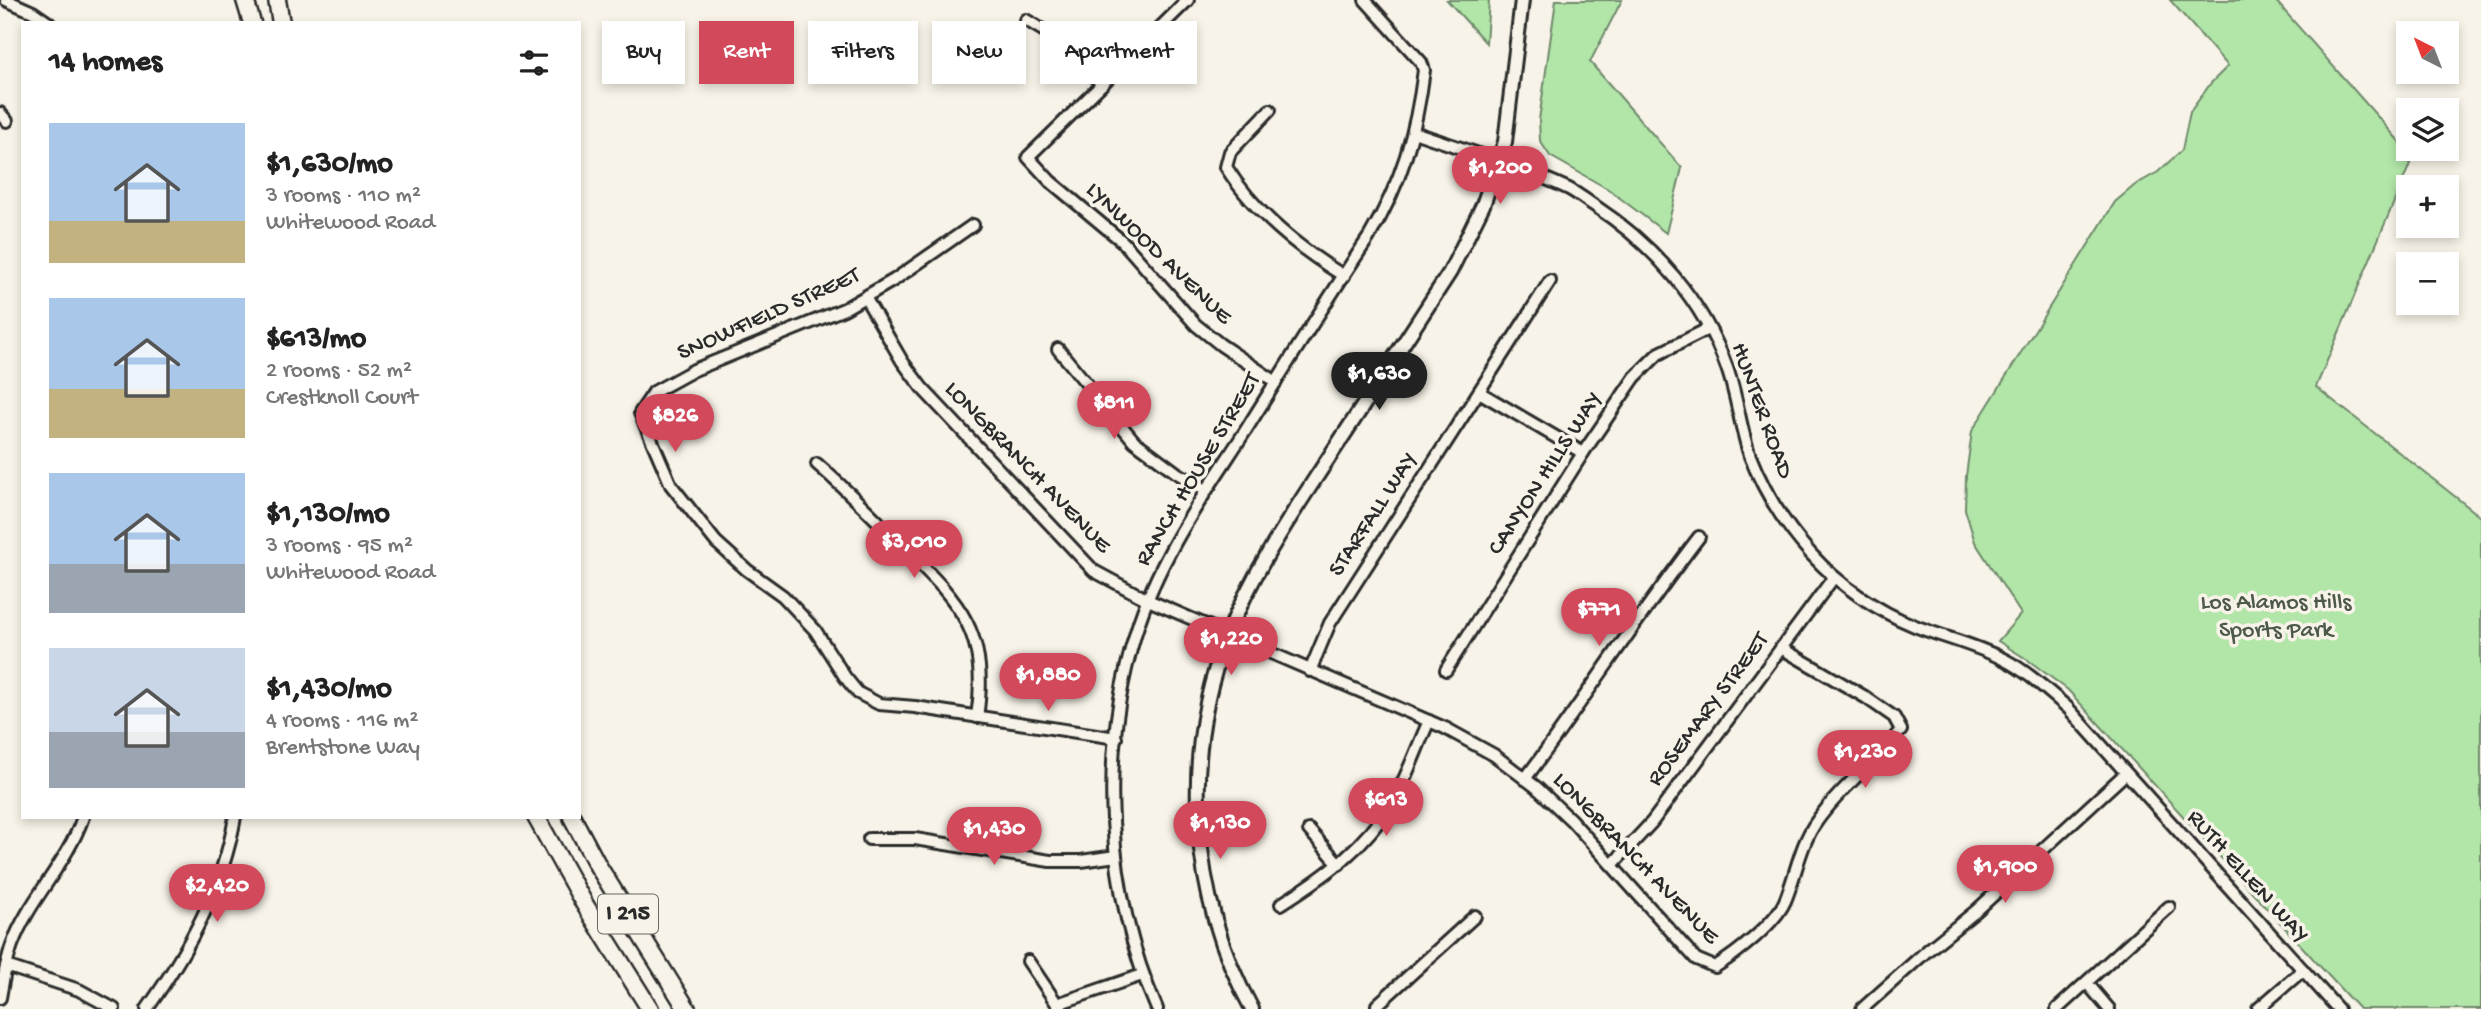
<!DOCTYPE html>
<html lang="en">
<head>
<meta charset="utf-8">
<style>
  :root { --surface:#fff; --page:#f6f6f6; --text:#222; --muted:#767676; --accent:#d1495b }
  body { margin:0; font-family:"Gochi Hand",sans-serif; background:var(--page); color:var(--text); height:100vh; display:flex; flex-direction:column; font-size:26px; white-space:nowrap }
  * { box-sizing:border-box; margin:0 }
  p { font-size:23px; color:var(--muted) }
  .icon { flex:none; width:38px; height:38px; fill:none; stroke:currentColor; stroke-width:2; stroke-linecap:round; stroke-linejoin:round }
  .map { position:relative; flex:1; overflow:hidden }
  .sheet { position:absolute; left:21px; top:21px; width:560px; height:798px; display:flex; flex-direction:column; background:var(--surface); border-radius:0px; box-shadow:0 4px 10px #0003 }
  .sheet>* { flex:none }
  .banner { position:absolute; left:602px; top:21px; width:665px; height:63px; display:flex; gap:14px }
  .needle { width:46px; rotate:318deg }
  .controls { position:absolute; left:2396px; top:21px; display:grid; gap:14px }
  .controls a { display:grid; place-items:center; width:63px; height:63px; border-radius:0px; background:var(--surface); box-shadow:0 4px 10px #0003; font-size:35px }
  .price { position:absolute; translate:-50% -60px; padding:0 16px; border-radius:24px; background:var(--accent); color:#fff; font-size:23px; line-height:46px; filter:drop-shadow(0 2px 4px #0008) }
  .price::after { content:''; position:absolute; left:50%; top:42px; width:21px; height:16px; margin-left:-10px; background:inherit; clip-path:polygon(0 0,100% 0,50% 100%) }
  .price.selected { background:#222; color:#fff }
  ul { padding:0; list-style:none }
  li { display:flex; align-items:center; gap:21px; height:175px; padding:0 28px }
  li span { display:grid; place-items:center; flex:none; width:196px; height:140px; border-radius:0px; color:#555 }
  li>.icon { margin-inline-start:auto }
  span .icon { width:84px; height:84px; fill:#fffc; stroke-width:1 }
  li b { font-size:30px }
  h2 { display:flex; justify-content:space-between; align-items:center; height:84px; padding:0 28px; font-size:30px }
  .tag { padding:0 24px; border-radius:0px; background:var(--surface); box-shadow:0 4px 10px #0003; font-size:24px; line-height:63px }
  .tag.selected { background:var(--accent); color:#fff }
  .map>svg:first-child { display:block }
  .green { fill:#b2e6a8; stroke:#6e886a; stroke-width:2 }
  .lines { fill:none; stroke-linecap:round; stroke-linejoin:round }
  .minor-casing { stroke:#2b2b2b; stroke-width:16 }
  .major-casing { stroke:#2b2b2b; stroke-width:18 }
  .highway-casing { stroke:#2b2b2b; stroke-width:21 }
  .minor { stroke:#f7f3e8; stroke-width:10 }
  .major { stroke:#f7f3e8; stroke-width:12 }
  .highway { stroke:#f7f3e8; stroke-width:16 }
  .labels { text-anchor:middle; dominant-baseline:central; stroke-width:7; stroke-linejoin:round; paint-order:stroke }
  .shield { fill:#f7f3e8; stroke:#686764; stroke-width:2 }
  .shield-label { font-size:23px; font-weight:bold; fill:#2b2b2b }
  .street-label { font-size:24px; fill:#2b2b2b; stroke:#f7f3e8 }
  .park-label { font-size:24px; fill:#4d5a4a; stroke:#f7f3e8 }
</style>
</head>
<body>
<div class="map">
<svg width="2481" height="1009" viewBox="0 0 2481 1009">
  <rect width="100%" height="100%" fill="#f7f3e8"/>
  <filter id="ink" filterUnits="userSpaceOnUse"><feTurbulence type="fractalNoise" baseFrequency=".0143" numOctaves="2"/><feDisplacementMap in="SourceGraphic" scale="14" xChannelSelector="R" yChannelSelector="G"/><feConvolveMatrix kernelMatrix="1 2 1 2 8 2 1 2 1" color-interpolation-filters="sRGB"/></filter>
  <g filter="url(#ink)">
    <g class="green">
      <polygon points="1447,0 1489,0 1486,43"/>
      <polygon points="1556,0 1622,0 1590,62 1682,168 1666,233 1608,189 1550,156 1540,141 1539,120"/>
      <polygon points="2170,0 2275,0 2413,157 2316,387 2481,517 2481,1009 2359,1009 2068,690 2028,660 1998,641 2021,614 1975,542 1965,509 1966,476 1972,431 2115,202 2135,185 2158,172 2182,150 2190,112 2211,83 2228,66"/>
    </g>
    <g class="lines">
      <defs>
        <g id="minor">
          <polyline points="6,0 33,12 49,23"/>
          <polyline points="1188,0 1028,157 1050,181 1123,242 1196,325 1221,345 1276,382"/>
          <polyline points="1026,20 1056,38 1102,84"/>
          <path d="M1270 110 1230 152 1226 167C1254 212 1298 248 1344 276"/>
          <polyline points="0,113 7,121"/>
          <path d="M1414 132C1465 150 1519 166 1569 189 1578 194 1587 201 1595 206 1654 245 1703 301 1727 368 1737 396 1740 427 1750 456 1764 492 1786 526 1811 554 1839 585 1877 611 1915 626 1945 638 1977 645 2005 660 2028 672 2048 691 2068 708L2338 1009"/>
          <polyline points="973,225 894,280 844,309 694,370 654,392 640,413 671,485 716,542 747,570 783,596 815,630 845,677 858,693 879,704 915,707 1116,738"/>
          <path d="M865 297 902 361 922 388 1094 571 1148 600 1445 728 1494 755 1536 787 1571 820 1696 959 1715 967C1736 954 1775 924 1785 901 1796 875 1800 844 1817 821 1841 787 1875 762 1901 730L1894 717 1865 697 1781 648"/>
          <polyline points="1058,349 1134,441 1177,473 1206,490"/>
          <polyline points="1479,392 1583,453"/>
          <path d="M817 464C848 491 877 520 905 549 927 571 953 595 967 623 982 653 982 685 977 717"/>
          <polyline points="1446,670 1583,453 1635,377 1658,354 1708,329"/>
          <polyline points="1310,671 1330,623 1550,281"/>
          <path d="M1525 779C1585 699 1638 616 1699 537"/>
          <polyline points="1309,830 1339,864"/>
          <polyline points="869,839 915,839 1050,861 1081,861 1116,856"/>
          <polyline points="1612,865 1652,822 1834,577"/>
          <path d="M1281 904C1327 875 1364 848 1393 801 1407 777 1417 747 1429 721"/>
          <polyline points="1028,961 1057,1004 1142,975"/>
          <polyline points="6,966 79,990 114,1009"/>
          <polyline points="2087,983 2109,1009"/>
          <path d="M0 998C3 980 6 962 12 945 29 899 67 864 83 817"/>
          <path d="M147 1009C188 951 223 888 235 817"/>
          <path d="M1157 1009C1106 892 1098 755 1136 632 1158 559 1203 496 1244 433 1285 367 1326 301 1369 237 1402 182 1416 133 1424 70L1421 62 1365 0"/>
          <polyline points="1377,1009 1377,1005 1475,916"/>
          <polyline points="1862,1009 1928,950 1976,911 2125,774"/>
          <polyline points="2057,1009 2169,907"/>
          <polyline points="2258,1009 2303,970"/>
        </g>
        <path id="major" d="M1252 1009C1190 897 1180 753 1228 634 1253 571 1291 516 1328 459 1369 397 1409 335 1450 272L1483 205 1505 142 1522 0"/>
        <g id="highway">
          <polyline points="245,0 252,23"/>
          <polyline points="277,0 281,23"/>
          <polyline points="536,817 585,905 650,1009"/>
          <polyline points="572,817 598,866 687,1009"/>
        </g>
      </defs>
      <use href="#minor" class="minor-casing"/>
      <use href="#major" class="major-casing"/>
      <use href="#highway" class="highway-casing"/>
      <use href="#minor" class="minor"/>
      <use href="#major" class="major"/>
      <use href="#highway" class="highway"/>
    </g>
  </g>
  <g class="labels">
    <rect class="shield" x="598" y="894.5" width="60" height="39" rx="5"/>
    <g class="shield-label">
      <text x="628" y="914">I 215</text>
    </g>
    <g class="street-label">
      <text transform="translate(1158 254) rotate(44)">LYNWOOD AVENUE</text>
      <text transform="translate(769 315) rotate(-24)">SNOWFIELD STREET</text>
      <text transform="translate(1761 411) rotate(70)">HUNTER ROAD</text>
      <text transform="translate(1027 468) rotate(46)">LONGBRANCH AVENUE</text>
      <text transform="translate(1199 470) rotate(-59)">RANCH HOUSE STREET</text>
      <text transform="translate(1546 474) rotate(-57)">CANYON HILLS WAY</text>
      <text transform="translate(1374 515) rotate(-57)">STARFALL WAY</text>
      <text transform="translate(1709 710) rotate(-53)">ROSEMARY STREET</text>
      <text transform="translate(1635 859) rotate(46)">LONGBRANCH AVENUE</text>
      <text transform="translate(2247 877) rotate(48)">RUTH ELLEN WAY</text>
    </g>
    <g class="park-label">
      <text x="2276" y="603">Los Alamos Hills<tspan x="2276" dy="28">Sports Park</tspan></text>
    </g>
  </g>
</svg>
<div class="controls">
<a><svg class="needle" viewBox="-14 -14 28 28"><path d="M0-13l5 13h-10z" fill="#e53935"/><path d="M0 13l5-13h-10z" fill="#767676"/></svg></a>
<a><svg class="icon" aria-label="layers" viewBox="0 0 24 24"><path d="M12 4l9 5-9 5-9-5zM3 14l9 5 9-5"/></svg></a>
<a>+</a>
<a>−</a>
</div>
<b class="price" style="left:1500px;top:206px">$1,200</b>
<b class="price selected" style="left:1379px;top:412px">$1,630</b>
<b class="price" style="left:1114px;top:441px">$811</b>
<b class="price" style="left:675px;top:454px">$826</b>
<b class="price" style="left:914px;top:580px">$3,010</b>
<b class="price" style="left:1599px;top:648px">$771</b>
<b class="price" style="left:1231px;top:677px">$1,220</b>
<b class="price" style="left:1048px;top:713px">$1,880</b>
<b class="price" style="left:1865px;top:790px">$1,230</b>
<b class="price" style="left:1386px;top:838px">$613</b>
<b class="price" style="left:1220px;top:861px">$1,130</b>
<b class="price" style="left:994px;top:867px">$1,430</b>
<b class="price" style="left:2005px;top:905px">$1,900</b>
<b class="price" style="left:217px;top:924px">$2,420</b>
<div class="banner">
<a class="tag">Buy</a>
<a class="tag selected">Rent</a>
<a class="tag">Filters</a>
<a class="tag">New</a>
<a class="tag">Apartment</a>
</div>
<section class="sheet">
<h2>14 homes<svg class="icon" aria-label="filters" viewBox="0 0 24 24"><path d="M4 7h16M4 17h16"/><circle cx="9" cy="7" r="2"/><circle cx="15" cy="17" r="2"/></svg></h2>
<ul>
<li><span style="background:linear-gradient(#a9c7e8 70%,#c2b280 0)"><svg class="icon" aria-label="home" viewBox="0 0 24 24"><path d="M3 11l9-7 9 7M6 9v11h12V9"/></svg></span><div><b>$1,630/mo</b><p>3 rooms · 110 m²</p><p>Whitewood Road</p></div></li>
<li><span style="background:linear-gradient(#a9c7e8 65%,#c2b280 0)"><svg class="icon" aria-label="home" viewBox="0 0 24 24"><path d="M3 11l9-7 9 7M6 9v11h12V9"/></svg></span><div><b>$613/mo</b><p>2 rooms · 52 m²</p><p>Crestknoll Court</p></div></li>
<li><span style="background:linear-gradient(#a9c7e8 65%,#9aa5b1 0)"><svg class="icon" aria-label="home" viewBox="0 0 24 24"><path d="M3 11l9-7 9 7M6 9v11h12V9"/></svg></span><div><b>$1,130/mo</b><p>3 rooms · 95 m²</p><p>Whitewood Road</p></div></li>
<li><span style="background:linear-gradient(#c9d6e8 60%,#9aa5b1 0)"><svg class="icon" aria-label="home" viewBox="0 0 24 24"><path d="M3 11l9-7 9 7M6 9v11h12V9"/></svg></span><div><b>$1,430/mo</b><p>4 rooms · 116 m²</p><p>Brentstone Way</p></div></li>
</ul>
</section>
</div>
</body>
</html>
